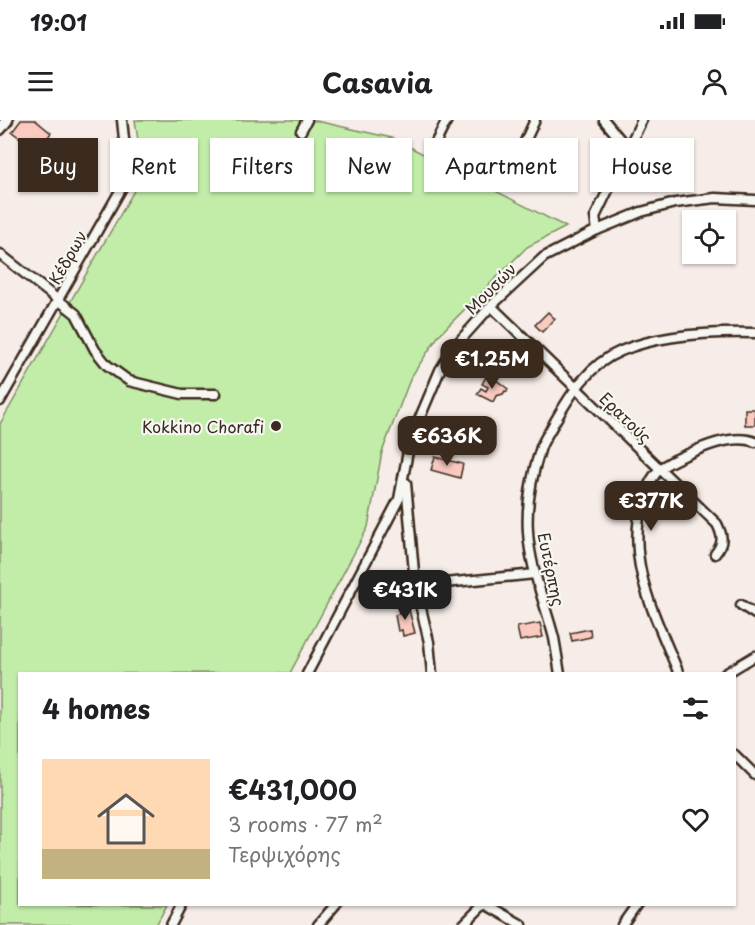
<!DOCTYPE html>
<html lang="en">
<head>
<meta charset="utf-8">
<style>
  :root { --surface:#fff; --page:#f6f6f6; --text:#202124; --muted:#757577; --accent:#3b2a1e }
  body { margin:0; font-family:"Playpen Sans",sans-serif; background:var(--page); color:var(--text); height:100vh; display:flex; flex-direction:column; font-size:22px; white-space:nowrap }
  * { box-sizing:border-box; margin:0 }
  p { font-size:20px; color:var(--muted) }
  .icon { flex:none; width:33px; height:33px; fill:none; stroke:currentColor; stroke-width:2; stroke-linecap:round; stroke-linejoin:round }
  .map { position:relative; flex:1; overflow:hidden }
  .drawer { position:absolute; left:18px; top:552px; width:718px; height:234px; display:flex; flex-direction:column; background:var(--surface); border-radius:0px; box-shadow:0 2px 4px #0004 }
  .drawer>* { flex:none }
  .banner { position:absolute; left:18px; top:18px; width:720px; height:54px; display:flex; gap:12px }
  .controls { position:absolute; left:682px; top:90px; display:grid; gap:12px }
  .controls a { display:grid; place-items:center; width:54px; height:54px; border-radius:0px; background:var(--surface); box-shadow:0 2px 4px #0004; font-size:30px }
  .price { position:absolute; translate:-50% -51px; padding:0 14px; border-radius:12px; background:var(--accent); color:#fff; font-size:20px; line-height:39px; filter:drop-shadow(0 2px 3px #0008) }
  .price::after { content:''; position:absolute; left:50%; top:36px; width:18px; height:14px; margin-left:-9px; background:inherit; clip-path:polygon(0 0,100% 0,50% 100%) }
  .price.on { background:#222; color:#fff }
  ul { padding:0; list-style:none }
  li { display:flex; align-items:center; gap:18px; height:150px; padding:0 24px }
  li span { display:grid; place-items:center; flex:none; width:168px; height:120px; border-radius:0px; color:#555 }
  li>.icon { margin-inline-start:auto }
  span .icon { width:72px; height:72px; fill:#fffc; stroke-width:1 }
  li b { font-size:26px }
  h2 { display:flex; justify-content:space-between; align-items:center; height:72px; padding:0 24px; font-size:26px }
  .pill { padding:0 21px; border-radius:0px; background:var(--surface); box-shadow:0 2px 4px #0004; font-size:21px; line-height:54px }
  .pill.on { background:var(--accent); color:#fff }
  .status { display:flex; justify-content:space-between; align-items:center; height:42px; padding:0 30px; background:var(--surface); direction:ltr }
  .status svg { height:16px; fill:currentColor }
  header { display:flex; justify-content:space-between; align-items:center; height:78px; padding:0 24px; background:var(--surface); font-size:27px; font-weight:700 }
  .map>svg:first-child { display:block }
  .green { fill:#c2eda9; stroke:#7e8c64; stroke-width:1.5 }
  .building { fill:#facac1; stroke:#3b2a1e; stroke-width:1.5 }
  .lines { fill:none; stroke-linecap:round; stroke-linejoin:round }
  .minor-casing { stroke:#3b2a1e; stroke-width:13 }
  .tertiary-casing { stroke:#3b2a1e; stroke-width:15 }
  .minor { stroke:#f6f6f2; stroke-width:8 }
  .tertiary { stroke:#f6f6f2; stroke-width:10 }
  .poi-dot { fill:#3b2a1e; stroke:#f6f6f2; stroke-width:2 }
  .labels { text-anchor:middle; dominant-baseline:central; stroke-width:4.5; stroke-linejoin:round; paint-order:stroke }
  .street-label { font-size:16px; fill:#3b2a1e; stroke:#f6f6f2 }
  .poi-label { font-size:16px; fill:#3b2a1e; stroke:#f6f6f2; text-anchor:end }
</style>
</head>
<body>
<div class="status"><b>19:01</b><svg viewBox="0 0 49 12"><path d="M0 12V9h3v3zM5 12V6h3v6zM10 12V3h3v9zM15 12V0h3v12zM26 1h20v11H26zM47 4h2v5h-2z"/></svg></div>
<header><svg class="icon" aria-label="menu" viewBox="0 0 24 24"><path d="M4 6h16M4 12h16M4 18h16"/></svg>Casavia<svg class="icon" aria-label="person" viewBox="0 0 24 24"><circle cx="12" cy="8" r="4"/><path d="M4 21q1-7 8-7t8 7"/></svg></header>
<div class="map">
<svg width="755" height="805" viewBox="0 0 755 805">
  <rect width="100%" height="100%" fill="#f7ede8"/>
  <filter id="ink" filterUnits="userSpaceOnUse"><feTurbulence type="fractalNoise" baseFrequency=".0167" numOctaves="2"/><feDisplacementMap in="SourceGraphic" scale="12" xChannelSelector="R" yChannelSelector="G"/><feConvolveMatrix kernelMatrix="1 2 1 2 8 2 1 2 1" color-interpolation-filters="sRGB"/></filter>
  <g filter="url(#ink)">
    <polygon class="green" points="135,0 312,0 392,18 566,107 527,127 439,215 411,257 382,332 368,407 290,553 20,554 20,784 167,785 156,805 0,805 0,304 143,55"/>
    <g class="building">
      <polygon points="21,0 35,0 51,13 38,31 12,12"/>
      <polygon points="548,192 555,199 542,212 535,205"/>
      <polygon points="486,257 495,262 496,260 508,269 507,272 505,271 503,274 496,276 493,282 477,274 481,268 486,271 488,267 482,264"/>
      <rect x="745" y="289" width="10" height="16"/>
      <polygon points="435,337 463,344 460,358 431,350"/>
      <polygon points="408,486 415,513 403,516 402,510 398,511 395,495 399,494 398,488"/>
      <polygon points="540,503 543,517 520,521 517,507"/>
      <polygon points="590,509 591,517 572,521 570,513"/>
    </g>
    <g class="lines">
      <defs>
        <g id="minor">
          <polyline points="604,0 628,29"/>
          <polyline points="301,11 307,0"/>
          <polyline points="432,30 447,0"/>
          <polyline points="508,58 535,0"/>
          <polyline points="597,110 595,97 642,0"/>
          <polyline points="0,134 76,194 95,230 107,245 129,261 182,274 216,274"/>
          <path d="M491 186 717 404C723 416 724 423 715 434"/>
          <polyline points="0,281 128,57 122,0"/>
          <polyline points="406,363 415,463 429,522 432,554"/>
          <polyline points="415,466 535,454"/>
          <polyline points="741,485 755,494"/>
          <polyline points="307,554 399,379 410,321 440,250 456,225 491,186 544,137 597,110 641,92 675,83 715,78 755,80"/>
          <path d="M560 554C558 542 556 529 554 518 545 483 530 448 528 412 526 383 532 354 541 327 544 319 550 311 554 303 570 275 589 244 621 231 661 214 712 212 755 213"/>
          <path d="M679 554C656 497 623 439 644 377 647 368 652 356 660 349 668 342 679 338 688 334 707 325 735 314 755 322"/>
          <polyline points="725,554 755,536"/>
          <polyline points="735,635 755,655"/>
          <polyline points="485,784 522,805"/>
          <polyline points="171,805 182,784"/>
          <polyline points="318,805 336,784"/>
          <polyline points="463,805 484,784"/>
          <polyline points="622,805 637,784"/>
        </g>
        <polyline id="tertiary" points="0,9 7,0"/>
      </defs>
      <use href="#minor" class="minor-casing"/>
      <use href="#tertiary" class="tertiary-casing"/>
      <use href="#minor" class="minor"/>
      <use href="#tertiary" class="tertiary"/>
    </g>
  </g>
  <circle class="poi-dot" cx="276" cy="306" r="6"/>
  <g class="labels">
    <g class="street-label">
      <text transform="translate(67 137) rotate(-60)">Κέδρων</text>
      <text transform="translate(490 168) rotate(-45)">Μουσών</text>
      <text transform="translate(626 297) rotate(44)">Ερατούς</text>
      <text transform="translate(552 449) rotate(78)">Ευτέρπης</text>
    </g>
    <g class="poi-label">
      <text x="264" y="306">Kokkino Chorafi</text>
    </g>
  </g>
</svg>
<div class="controls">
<a><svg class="icon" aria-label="locate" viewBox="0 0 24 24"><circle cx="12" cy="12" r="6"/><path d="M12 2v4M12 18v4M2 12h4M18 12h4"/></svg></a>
</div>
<b class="price" style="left:492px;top:270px">€1.25M</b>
<b class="price" style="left:447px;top:347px">€636K</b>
<b class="price" style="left:651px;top:412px">€377K</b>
<b class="price on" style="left:405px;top:501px">€431K</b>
<div class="banner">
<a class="pill on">Buy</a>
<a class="pill">Rent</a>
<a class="pill">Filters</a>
<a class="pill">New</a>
<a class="pill">Apartment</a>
<a class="pill">House</a>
</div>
<section class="drawer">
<h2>4 homes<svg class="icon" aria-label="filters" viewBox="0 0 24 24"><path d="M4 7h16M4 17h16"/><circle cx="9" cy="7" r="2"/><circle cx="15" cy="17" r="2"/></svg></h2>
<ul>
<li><span style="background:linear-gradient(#ffd9b3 75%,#c2b280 0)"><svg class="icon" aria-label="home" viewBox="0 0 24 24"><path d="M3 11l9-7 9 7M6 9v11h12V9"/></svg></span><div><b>€431,000</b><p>3 rooms · 77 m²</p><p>Τερψιχόρης</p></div><svg class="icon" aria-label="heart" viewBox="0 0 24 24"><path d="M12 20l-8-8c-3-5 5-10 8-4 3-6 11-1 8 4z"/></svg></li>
</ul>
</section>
</div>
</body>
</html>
